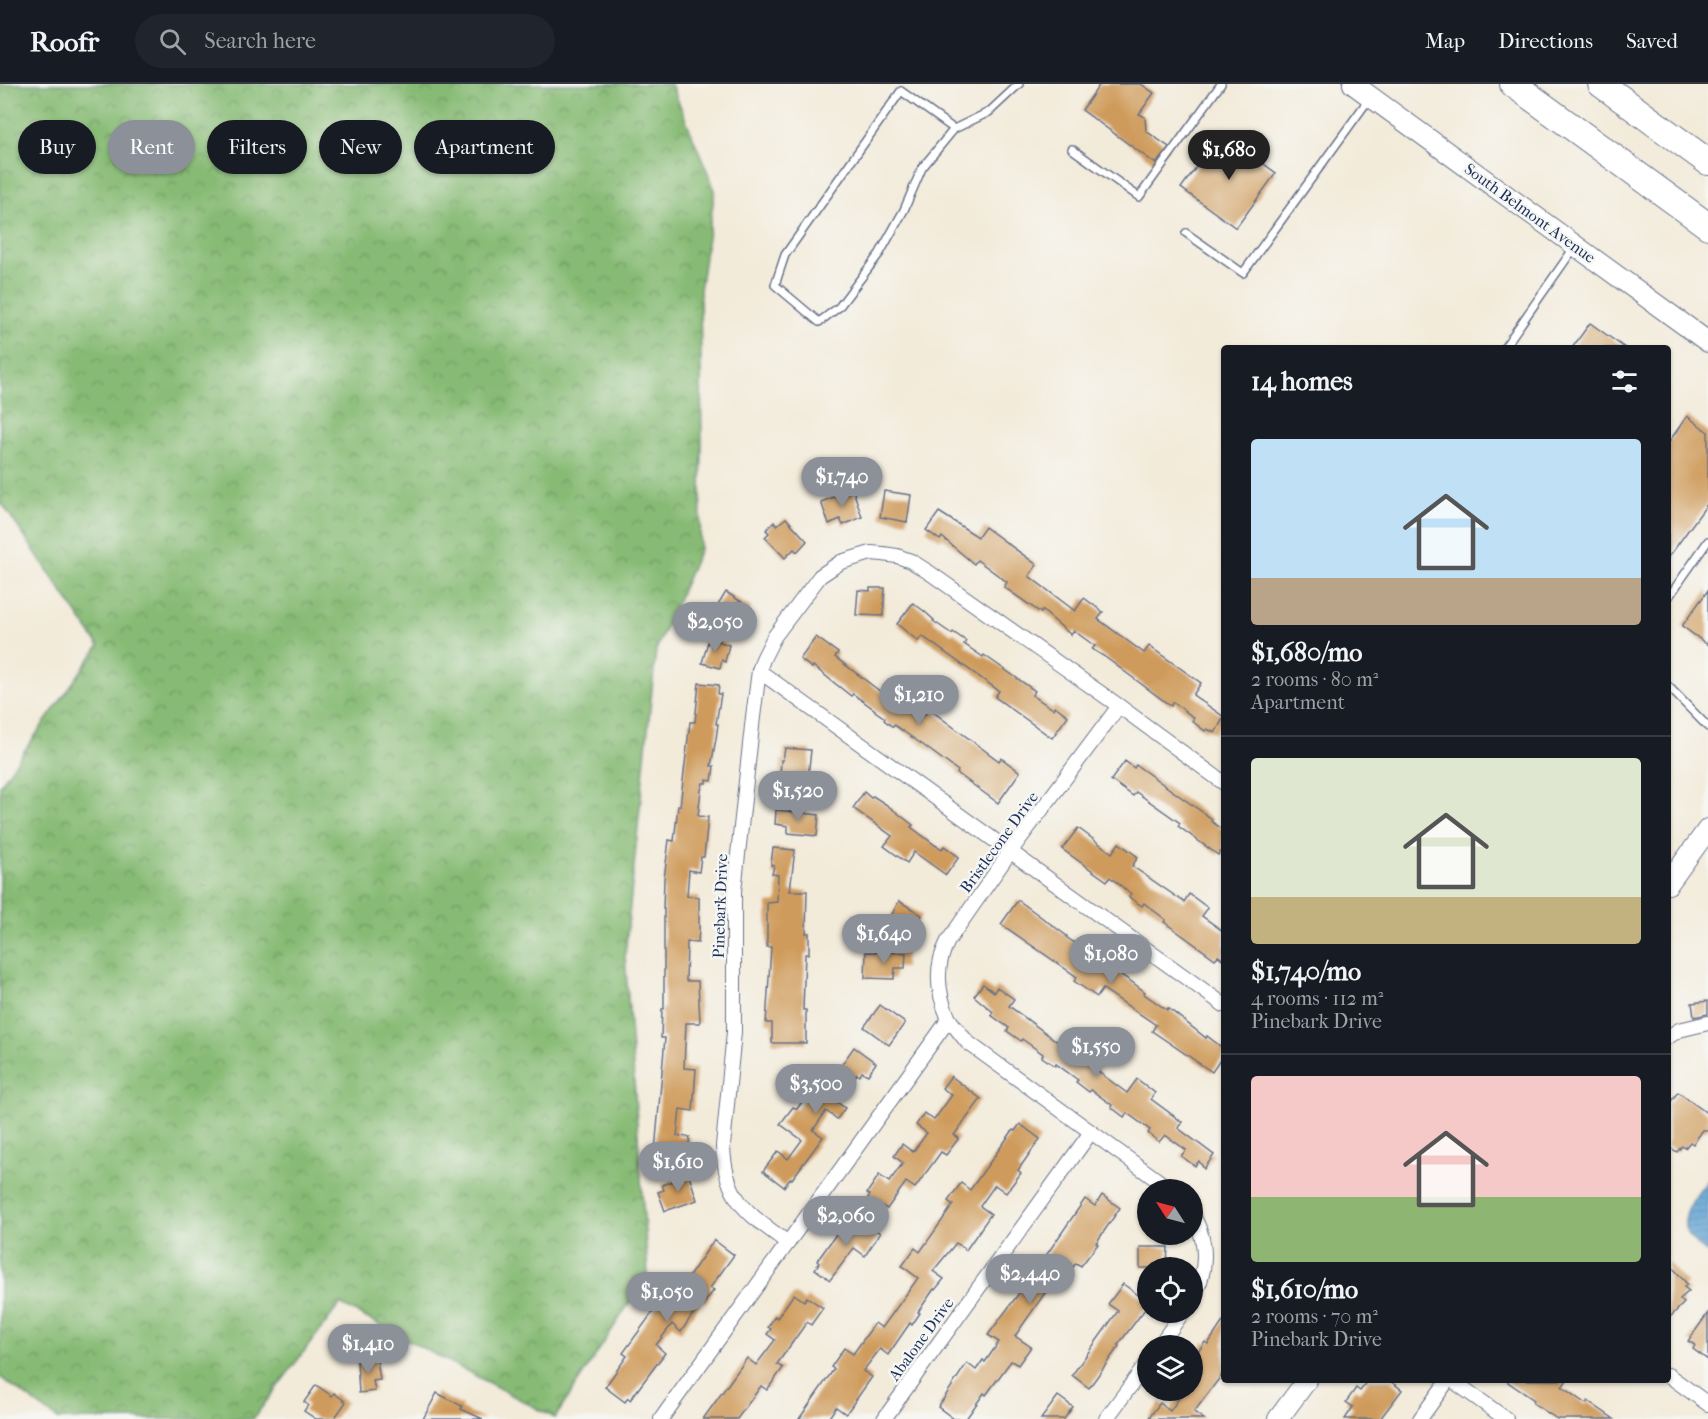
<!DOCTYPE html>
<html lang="en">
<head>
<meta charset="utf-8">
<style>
  :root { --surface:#171b24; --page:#20242c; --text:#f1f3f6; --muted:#9ea1a6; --line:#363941; --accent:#8c9099 }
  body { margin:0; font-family:"IM FELL French Canon",serif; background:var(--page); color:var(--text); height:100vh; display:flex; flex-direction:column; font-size:22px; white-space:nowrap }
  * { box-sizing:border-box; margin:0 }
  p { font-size:20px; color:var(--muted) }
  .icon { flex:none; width:33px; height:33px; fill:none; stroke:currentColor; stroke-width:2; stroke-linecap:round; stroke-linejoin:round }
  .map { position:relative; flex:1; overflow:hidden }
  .side { position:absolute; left:1221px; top:261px; width:450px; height:1038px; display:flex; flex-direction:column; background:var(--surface); border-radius:6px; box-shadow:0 2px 4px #0004 }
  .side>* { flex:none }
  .banner { position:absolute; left:18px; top:36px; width:570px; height:54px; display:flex; gap:12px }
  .needle { width:39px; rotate:306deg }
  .tools { position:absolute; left:1137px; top:1095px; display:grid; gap:12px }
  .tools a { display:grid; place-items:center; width:66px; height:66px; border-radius:50%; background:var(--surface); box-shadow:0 2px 4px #0004; font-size:30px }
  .price { position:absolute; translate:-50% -51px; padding:0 14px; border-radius:21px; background:var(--accent); color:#fff; font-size:20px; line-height:39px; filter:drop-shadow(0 2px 3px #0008) }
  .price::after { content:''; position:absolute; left:50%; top:36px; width:18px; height:14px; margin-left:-9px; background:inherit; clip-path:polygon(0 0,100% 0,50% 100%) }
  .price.active { background:#222; color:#fff }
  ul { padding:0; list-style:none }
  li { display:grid; align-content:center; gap:12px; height:318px; padding:0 30px }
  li+li { border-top:2px solid var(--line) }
  li span { display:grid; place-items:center; height:186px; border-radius:6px; color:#555 }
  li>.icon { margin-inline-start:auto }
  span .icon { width:108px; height:108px; fill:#fffc; stroke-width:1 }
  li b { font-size:26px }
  h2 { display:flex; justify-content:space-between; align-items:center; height:72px; padding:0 30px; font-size:26px }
  .tag { padding:0 21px; border-radius:27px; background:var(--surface); box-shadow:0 2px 4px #0004; font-size:21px; line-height:54px }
  .tag.active { background:var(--accent); color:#fff }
  header { display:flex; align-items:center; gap:36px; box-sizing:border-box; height:84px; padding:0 30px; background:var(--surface); border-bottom:2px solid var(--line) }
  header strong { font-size:28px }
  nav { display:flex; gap:33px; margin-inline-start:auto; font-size:21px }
  .search { width:420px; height:54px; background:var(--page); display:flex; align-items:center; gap:15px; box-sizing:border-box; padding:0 21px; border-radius:33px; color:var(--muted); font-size:22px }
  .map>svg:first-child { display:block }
  .forest { fill:url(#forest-crowns); stroke:#51756a; stroke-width:1.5 }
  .water { fill:url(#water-rules); stroke:#3d6999; stroke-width:1.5 }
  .building { fill:#cf9b5c }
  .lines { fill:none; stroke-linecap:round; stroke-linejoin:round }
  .lane-casing { stroke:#677189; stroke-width:10 }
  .street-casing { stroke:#677189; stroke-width:16 }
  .secondary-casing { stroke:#677189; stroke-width:22 }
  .highway-casing { stroke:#677189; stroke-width:28 }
  .lane { stroke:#fff; stroke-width:7 }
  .street { stroke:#fff; stroke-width:14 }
  .secondary { stroke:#fff; stroke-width:20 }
  .highway { stroke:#fff; stroke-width:26 }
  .labels { text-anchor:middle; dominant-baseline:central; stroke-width:5; stroke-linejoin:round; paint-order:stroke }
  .street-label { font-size:16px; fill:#1b2f5e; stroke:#f6f6f2 }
</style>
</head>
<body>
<header>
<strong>Roofr</strong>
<div class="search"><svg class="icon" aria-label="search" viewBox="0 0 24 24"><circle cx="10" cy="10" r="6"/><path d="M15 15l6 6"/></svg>Search here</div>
<nav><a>Map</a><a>Directions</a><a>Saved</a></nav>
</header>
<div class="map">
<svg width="1708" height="1335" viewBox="0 0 1708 1335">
  <defs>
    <pattern id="forest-crowns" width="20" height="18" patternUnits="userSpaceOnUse" patternTransform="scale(1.5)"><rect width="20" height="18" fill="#87bb75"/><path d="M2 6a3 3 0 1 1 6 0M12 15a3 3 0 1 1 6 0" fill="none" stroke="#6e9863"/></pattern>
    <pattern id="water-rules" width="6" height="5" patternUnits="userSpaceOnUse" patternTransform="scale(1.5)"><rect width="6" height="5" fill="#5fa3d4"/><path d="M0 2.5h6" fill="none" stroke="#4e85af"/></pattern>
  </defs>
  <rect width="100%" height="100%" fill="#f6f6f2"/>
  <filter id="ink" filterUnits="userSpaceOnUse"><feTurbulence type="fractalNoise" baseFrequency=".0167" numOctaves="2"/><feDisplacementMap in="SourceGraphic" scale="12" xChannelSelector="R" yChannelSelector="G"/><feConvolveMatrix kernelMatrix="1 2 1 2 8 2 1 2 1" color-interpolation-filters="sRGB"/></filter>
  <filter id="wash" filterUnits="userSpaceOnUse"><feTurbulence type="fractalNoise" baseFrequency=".008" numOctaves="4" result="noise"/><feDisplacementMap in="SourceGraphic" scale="24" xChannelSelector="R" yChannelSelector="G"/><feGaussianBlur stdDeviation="1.35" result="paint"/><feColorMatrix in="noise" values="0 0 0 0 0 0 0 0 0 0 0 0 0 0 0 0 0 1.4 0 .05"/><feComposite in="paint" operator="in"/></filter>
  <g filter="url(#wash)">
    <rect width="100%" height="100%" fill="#f3ebda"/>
    <polygon class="forest" points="0,0 671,0 715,106 700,206 702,363 700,465 656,566 625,871 648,1190 555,1334 340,1220 253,1335 58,1335 0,1293 0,701 99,562 3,421 0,420"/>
    <path class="water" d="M1708 1096V1169C1700 1163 1687 1154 1685 1144 1682 1128 1699 1107 1708 1096Z"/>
    <g id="blocks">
      <g class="building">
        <polygon points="1100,0 1141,0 1154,9 1139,30 1145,33 1146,47 1169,63 1156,80 1082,26"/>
        <polygon points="1221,49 1276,89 1236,144 1181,104"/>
        <polygon points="1590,239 1625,264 1572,264"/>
        <polygon points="1687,332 1708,348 1708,419 1668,474 1668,359"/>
        <polygon points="853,406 862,433 843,441 840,435 829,440 821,418"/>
        <polygon points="884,407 911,411 907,438 880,433"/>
        <polygon points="939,428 978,453 985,443 1037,481 1029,492 1075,527 1084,514 1103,528 1098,535 1144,569 1149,562 1201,599 1193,611 1224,633 1215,649 1207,645 1205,647 1192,637 1194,634 1173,618 1171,622 1105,573 1092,565 1095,562 1074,547 1071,551 1042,526 1041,529 1004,503 1007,498 977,476 974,480 942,453 940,456 926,446"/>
        <polygon points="786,434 807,457 797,468 794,465 785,474 765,453 769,449 766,446 774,438 777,441"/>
        <polygon points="870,504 885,504 883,532 856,531 858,506 870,507"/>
        <polygon points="1708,506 1708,561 1682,542"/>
        <polygon points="726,508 751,524 737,547 712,531"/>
        <polygon points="913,519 924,527 934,536 933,537 952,550 953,548 966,557 964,560 983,573 984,571 1035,607 1032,611 1053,625 1055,622 1068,632 1052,654 995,613 999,607 922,552 918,557 897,540"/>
        <polygon points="816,553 838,569 835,573 885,611 888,607 923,632 929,625 999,677 1001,674 1020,688 998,719 976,703 957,689 958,687 923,661 894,641 893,643 884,636 885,634 875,627 875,626 853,610 851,612 813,582 812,584 800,575"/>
        <polygon points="709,554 729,561 725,578 722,576 720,584 702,579"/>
        <polygon points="699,599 719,601 718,610 721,610 716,640 718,640 716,655 711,682 714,682 712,697 706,696 706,699 703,699 701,706 698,732 708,733 704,773 701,773 699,788 689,786 687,812 699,813 699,844 698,859 687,858 686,897 698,897 700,939 686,939 684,984 696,985 693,1027 680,1025 677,1052 690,1053 688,1068 677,1067 676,1080 654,1078 665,954 661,954 662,925 664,925 664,825 663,825 664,795 669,756 674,757 678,722 680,722 690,638 695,638"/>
        <polygon points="785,664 811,666 808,693 780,692 781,676 783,676"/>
        <polygon points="1125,677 1134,684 1136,681 1212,735 1211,737 1224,747 1224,771 1220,768 1218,771 1178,742 1180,739 1136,708 1133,712 1111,696"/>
        <polygon points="864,708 871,714 873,712 887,721 913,741 911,743 935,761 942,765 944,762 959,773 946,791 914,768 907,779 884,762 892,752 853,724"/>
        <polygon points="776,726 819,731 817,752 788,749 788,742 775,740"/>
        <polygon points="1078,744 1112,769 1119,759 1138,773 1132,782 1184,818 1189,810 1208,824 1202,832 1224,848 1224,876 1218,872 1215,875 1164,838 1166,836 1144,819 1142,822 1129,813 1131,810 1110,793 1107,797 1062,765"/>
        <polygon points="773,764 795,766 790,807 807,807 806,849 809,849 809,870 805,870 803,926 806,926 806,959 772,959 772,939 766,939 771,863 767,863 767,819 777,818 778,791 772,790 774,782 771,781"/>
        <polygon points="1018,816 1067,852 1066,853 1076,860 1075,862 1101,881 1103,879 1132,898 1145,908 1144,910 1167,926 1168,924 1206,954 1207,952 1224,965 1224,970 1212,988 1152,947 1156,941 1103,905 1097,913 1074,897 1077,893 1001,840"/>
        <polygon points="899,817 922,831 913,847 890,834"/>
        <polygon points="866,868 906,869 905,884 895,884 894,895 865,894"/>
        <polygon points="983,900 994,908 997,903 1014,915 1009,922 1127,1009 1137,995 1155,1009 1151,1015 1182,1038 1178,1044 1214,1071 1204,1085 1199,1077 1195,1082 1181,1072 1186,1066 1165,1051 1159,1058 1148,1049 1150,1046 1127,1029 1124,1033 1111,1023 1112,1021 1091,1006 1089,1008 1076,998 1078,996 1056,980 1055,982 1042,973 1043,970 1022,955 1021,957 1007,947 1009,944 991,931 993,928 974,912"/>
        <polygon points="1708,917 1708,930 1694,933 1692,919"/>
        <polygon points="880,921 905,939 889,961 864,943"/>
        <polygon points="854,963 876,979 868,991 862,988 860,992 857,990 853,996 850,993 834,1016 845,1024 837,1035 826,1027 813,1046 823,1053 792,1095 791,1094 784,1103 763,1087 778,1067 788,1075 802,1056 780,1040 793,1023 797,1025 823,988 832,994"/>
        <polygon points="951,992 981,1015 954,1051 959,1054 946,1071 941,1068 915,1104 906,1098 887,1125 882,1122 875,1131 862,1122 870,1111 867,1109 879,1091 889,1098 903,1079 894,1072 902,1060 913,1068 927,1049 916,1041 924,1029 934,1036 952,1011 942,1004"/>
        <polygon points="1678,1008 1708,1030 1708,1046 1703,1046 1693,1060 1690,1058 1685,1064 1682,1062 1677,1068 1668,1062 1668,1021"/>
        <polygon points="1020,1040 1040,1055 1018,1086 1021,1089 1006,1109 995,1101 980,1122 991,1130 966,1166 956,1159 933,1187 944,1195 935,1206 934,1205 918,1228 920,1229 912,1241 910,1239 888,1271 880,1265 863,1287 872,1293 846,1330 836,1323 828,1335 799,1335 834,1285 831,1283 844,1264 853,1270 875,1239 882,1244 918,1194 902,1182 915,1164 920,1168 953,1121 948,1117 961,1099 970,1106 1013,1046 1015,1047"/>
        <polygon points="689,1091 697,1116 665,1127 658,1108 664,1106 662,1101"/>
        <polygon points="1102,1111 1120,1124 1096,1159 1098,1160 1081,1182 1076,1179 1055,1208 1049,1203 1015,1252 1031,1263 1018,1281 1011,1277 986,1311 984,1309 966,1335 954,1335 938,1323 967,1279 976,1286 983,1276 985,1278 999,1258 988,1251 1034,1189 1032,1187 1041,1175 1043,1176 1085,1115 1095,1122"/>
        <polygon points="861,1136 880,1149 865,1172 854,1164 830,1196 815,1185 819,1179 817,1177 844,1139 855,1147"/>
        <polygon points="714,1156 734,1171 710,1204 714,1206 705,1218 702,1216 681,1248 672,1240 656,1261 665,1269 630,1316 628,1314 625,1318 605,1303 627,1272 623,1269 663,1214 670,1220"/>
        <polygon points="1140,1163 1168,1163 1167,1180 1162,1180 1162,1184 1140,1184"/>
        <polygon points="1668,1178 1687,1200 1684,1203 1689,1207 1680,1215 1684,1219 1668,1235"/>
        <polygon points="1123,1200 1148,1218 1148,1221 1118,1261 1119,1262 1089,1304 1072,1291 1118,1227 1108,1220"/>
        <polygon points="794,1210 804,1217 807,1213 823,1224 811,1241 807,1238 777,1280 783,1284 767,1306 761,1302 737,1335 703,1335 747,1274 756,1281 775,1256 767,1250 771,1245 768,1243 775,1232 777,1234"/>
        <polygon points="1708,1229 1708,1276 1693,1265 1695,1261 1688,1257"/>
        <polygon points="1224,1236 1224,1288 1194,1328 1204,1335 1148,1335 1160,1319 1170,1327 1185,1306 1192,1306 1192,1276 1205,1258 1208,1260"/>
        <polygon points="377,1275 380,1296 373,1297 375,1307 359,1309 357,1277"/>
        <polygon points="1369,1296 1389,1296 1402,1306 1380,1335 1345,1335 1353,1323 1346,1318 1356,1304 1360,1307"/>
        <polygon points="1505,1296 1567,1296 1562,1303 1586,1320 1588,1317 1614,1335 1557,1335 1533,1319 1534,1316"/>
        <polygon points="316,1301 332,1312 334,1309 346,1318 334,1335 316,1335 304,1327 308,1321 304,1318"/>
        <polygon points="437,1309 462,1322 461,1325 483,1335 423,1335"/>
        <polygon points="1058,1312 1073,1323 1064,1335 1041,1335"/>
      </g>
    </g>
  </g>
  <g filter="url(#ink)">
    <use href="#blocks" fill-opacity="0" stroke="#677189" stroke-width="1.5"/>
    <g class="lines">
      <defs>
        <g id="lane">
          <polyline points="954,45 901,7 785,171 775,201 819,238 839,223 880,169 904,126 922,84 954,45 989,28 1019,0"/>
          <polyline points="1072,65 1139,113 1221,0"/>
          <polyline points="1186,149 1243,189 1369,15"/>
          <polyline points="1504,264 1574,164"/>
          <polyline points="1668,514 1708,457"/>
          <polyline points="1668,602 1708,643"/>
        </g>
        <g id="street">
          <polyline points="759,587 1224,921"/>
          <polyline points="949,935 967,958 1171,1106"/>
          <polyline points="1668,953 1679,946 1708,939"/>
          <path d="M1192 1130C1204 1149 1207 1173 1201 1194 1199 1202 1195 1209 1192 1216"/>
          <path d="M788 1159C747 1129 725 1116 723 1062L734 948V807L753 633 759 587 763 575 774 553 820 492 841 478 871 469 883 470 897 472 911 477 930 489 1119 622 1224 699"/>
          <polyline points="1159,1262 1183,1228"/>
          <polyline points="1668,1291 1708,1320"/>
          <polyline points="1452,1296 1506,1335"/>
          <path d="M661 1335 949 935C937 909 934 883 948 857L1010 768 1119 622"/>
          <polyline points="884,1335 1091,1048"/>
          <polyline points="1106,1335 1148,1278"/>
          <polyline points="1420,1335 1448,1296"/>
        </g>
        <g id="secondary">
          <polyline points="1353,0 1708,258"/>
          <polyline points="1668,800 1708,745"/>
          <polyline points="1278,1335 1307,1296"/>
        </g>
        <g id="highway">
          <polyline points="1513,0 1708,142"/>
          <polyline points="1601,0 1708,78"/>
        </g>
      </defs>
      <use href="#lane" class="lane-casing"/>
      <use href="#street" class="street-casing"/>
      <use href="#secondary" class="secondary-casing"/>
      <use href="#highway" class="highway-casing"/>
      <use href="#lane" class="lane"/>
      <use href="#street" class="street"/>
      <use href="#secondary" class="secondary"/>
      <use href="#highway" class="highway"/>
    </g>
  </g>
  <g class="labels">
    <g class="street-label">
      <text transform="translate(1530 129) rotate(36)">South Belmont Avenue</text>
      <text transform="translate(999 758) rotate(-54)">Bristlecone Drive</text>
      <text transform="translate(720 822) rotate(-88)">Pinebark Drive</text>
      <text transform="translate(921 1255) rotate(-54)">Abalone Drive</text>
    </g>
  </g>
</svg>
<div class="tools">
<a><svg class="needle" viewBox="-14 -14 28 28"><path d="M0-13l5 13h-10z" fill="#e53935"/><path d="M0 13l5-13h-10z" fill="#9ea1a6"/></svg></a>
<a><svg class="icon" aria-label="locate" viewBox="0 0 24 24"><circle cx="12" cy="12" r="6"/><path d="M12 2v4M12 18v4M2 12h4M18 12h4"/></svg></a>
<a><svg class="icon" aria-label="layers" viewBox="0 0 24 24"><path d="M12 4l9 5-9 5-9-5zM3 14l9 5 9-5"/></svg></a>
</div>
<b class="price active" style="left:1229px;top:97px">$1,680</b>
<b class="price" style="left:842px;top:424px">$1,740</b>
<b class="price" style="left:715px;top:569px">$2,050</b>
<b class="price" style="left:919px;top:642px">$1,210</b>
<b class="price" style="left:798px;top:738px">$1,520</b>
<b class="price" style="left:884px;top:881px">$1,640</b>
<b class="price" style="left:1111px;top:901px">$1,080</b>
<b class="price" style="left:1096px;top:994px">$1,550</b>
<b class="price" style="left:816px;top:1031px">$3,500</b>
<b class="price" style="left:678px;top:1109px">$1,610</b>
<b class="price" style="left:846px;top:1163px">$2,060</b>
<b class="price" style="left:1030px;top:1221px">$2,440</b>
<b class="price" style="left:667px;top:1239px">$1,050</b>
<b class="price" style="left:368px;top:1291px">$1,410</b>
<div class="banner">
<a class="tag">Buy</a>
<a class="tag active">Rent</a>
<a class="tag">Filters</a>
<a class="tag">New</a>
<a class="tag">Apartment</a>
</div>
<section class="side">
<h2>14 homes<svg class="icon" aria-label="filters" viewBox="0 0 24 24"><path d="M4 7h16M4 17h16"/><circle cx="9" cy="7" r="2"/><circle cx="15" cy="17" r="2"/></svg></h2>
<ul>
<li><span style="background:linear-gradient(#bfe0f5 75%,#b9a48a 0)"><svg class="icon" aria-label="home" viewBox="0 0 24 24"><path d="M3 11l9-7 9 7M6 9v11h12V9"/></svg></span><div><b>$1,680/mo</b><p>2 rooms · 80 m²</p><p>Apartment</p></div></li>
<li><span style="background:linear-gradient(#dfe7d0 75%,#c2b280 0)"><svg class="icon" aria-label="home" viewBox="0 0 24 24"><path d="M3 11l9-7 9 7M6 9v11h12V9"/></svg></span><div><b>$1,740/mo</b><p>4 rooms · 112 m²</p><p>Pinebark Drive</p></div></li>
<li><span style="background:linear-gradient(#f6c9c9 65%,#8fb573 0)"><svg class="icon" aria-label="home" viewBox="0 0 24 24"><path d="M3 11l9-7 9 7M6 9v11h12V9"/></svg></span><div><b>$1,610/mo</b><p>2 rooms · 70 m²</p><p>Pinebark Drive</p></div></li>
</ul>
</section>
</div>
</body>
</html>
